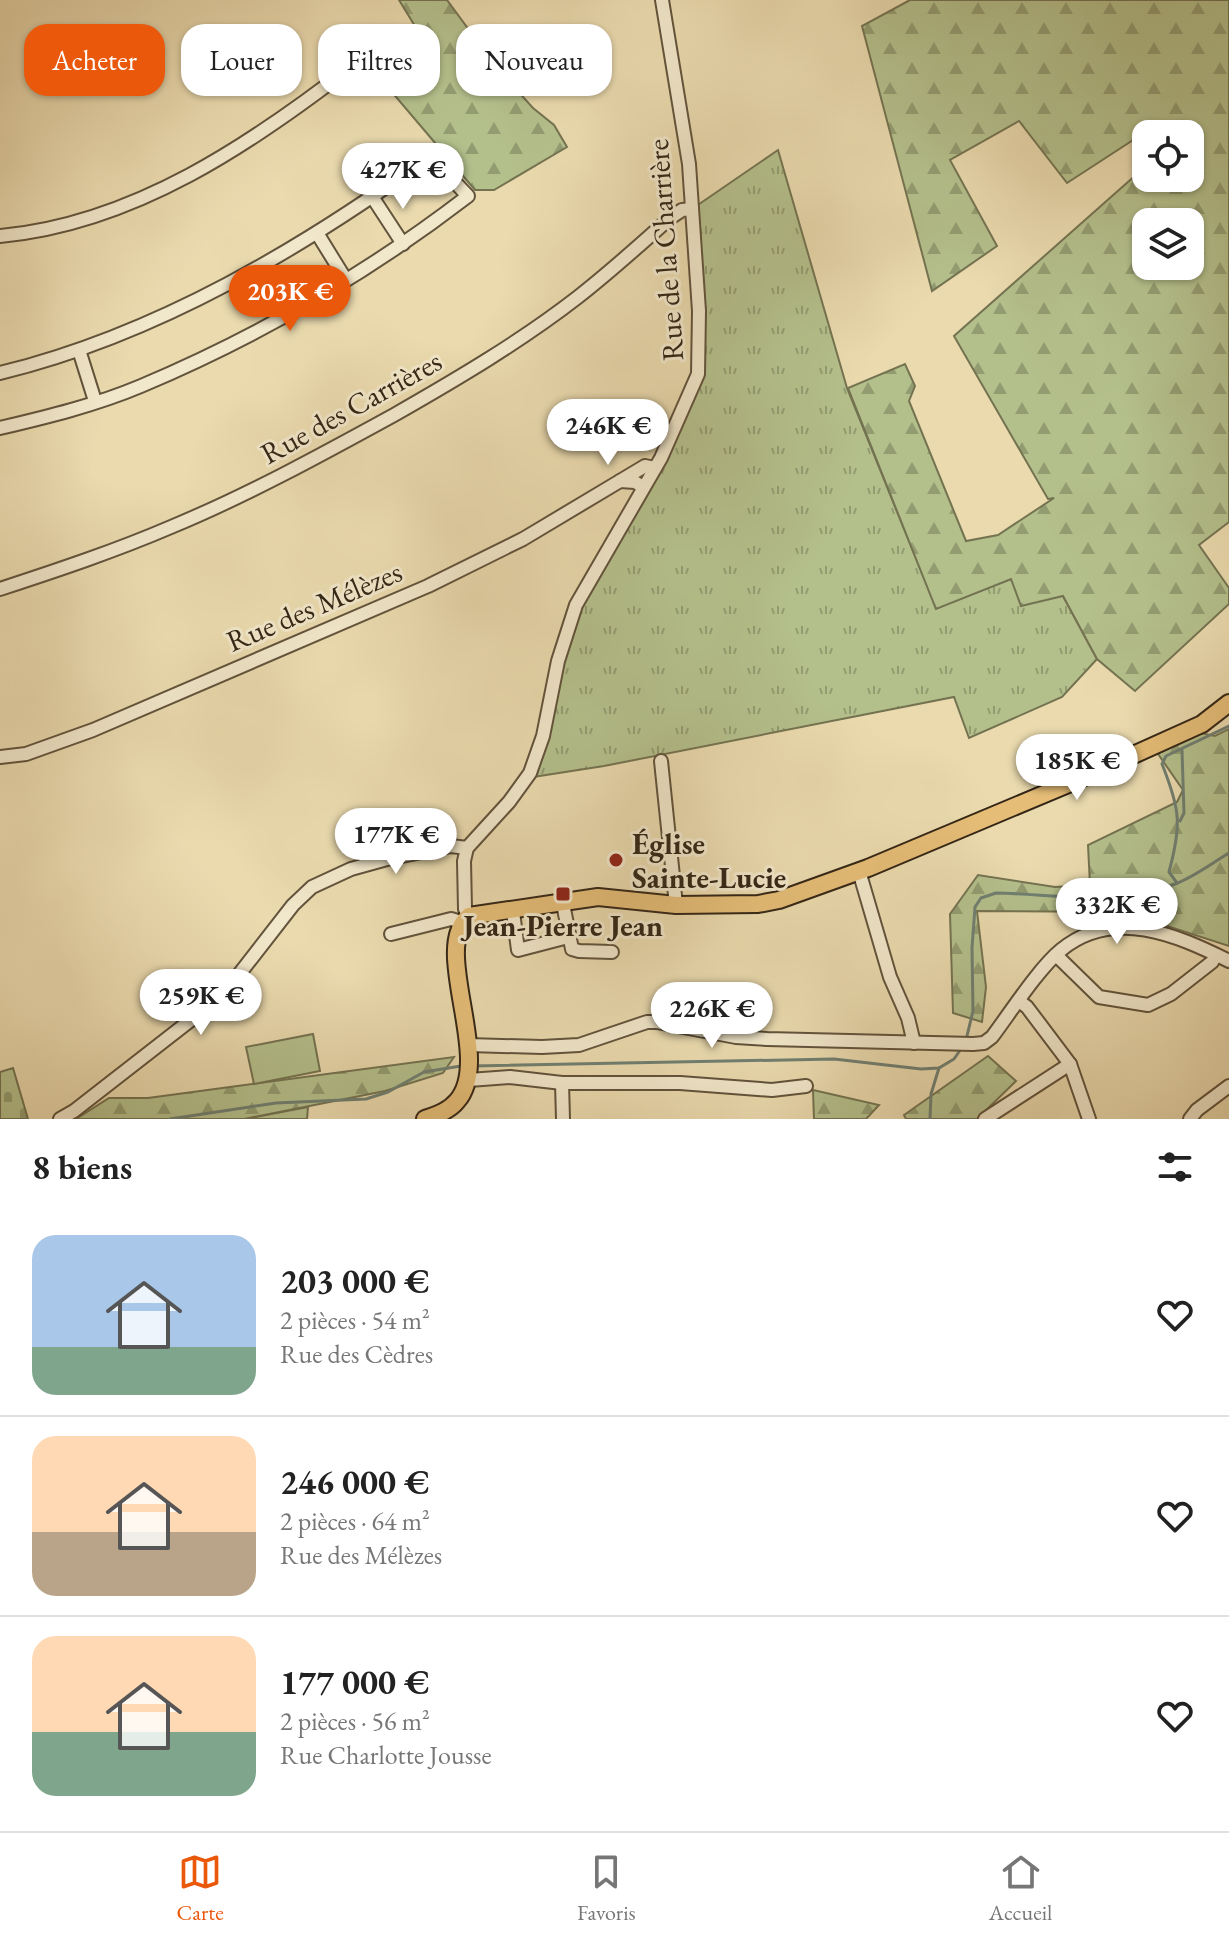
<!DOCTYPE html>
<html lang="fr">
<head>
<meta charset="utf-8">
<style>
  :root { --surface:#fff; --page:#f6f6f6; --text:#222; --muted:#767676; --line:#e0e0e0; --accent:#ea580c }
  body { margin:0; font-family:"EB Garamond",serif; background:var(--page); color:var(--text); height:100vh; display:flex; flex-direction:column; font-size:30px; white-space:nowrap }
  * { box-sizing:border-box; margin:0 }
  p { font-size:26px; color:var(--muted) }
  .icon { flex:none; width:44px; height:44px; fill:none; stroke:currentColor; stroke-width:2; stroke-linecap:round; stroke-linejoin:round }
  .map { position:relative; height:1119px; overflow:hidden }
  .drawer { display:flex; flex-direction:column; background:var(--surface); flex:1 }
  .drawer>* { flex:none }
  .banner { position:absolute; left:24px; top:24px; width:800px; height:72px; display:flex; gap:16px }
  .buttons { position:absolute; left:1132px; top:120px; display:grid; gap:16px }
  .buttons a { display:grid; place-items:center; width:72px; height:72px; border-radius:16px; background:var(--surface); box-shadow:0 2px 6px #0004; font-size:40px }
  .price { position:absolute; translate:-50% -68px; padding:0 18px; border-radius:28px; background:#fff; color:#222; font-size:26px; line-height:52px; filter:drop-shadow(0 2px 4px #0008) }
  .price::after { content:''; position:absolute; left:50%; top:48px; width:24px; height:18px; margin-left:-12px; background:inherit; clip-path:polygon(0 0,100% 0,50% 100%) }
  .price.selected { background:var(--accent); color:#fff }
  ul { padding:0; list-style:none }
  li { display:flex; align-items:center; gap:24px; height:200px; padding:0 32px }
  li+li { border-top:2px solid var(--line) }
  li span { display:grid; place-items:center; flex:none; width:224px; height:160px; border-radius:24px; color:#555 }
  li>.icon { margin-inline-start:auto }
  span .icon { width:96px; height:96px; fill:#fffc; stroke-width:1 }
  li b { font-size:34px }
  h2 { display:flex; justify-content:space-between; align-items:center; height:96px; padding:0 32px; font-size:34px }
  .pill { padding:0 28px; border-radius:24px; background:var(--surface); box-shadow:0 2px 6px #0004; font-size:28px; line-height:72px }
  .pill.selected { background:var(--accent); color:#fff }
  .dock { display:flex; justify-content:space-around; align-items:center; height:112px; border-top:2px solid var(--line); background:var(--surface); font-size:22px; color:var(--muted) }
  .dock a { display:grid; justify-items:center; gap:4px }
  .dock .selected { color:var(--accent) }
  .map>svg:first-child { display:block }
  .grass { fill:url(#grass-tufts); stroke:#747351; stroke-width:2 }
  .forest { fill:url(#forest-firs); stroke:#747351; stroke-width:2; fill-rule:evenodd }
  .cemetery { fill:url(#cemetery-stones); stroke:#747351; stroke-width:2 }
  .pitch { fill:#b4c08c; stroke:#747351; stroke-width:2 }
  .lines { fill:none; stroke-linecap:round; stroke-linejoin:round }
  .stream { stroke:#707f71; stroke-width:3 }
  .minor-casing { stroke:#62533c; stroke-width:16 }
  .major-casing { stroke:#342616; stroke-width:20 }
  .minor { stroke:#f1e7ca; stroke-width:12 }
  .major { stroke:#e5bd77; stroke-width:16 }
  .poi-dot { fill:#8f2418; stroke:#f1e7ca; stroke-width:3 }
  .labels { text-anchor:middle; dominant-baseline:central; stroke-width:6; stroke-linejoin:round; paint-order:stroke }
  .street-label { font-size:30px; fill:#342616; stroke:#f1e7ca }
  .poi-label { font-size:30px; font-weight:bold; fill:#342616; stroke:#f1e7ca; text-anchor:start }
</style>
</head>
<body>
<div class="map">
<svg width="1229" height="1119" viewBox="0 0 1229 1119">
  <defs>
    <pattern id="grass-tufts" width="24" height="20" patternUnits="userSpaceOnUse" patternTransform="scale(2)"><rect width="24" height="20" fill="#b4c08c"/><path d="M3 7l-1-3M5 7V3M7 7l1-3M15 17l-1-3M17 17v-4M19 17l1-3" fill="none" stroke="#939c71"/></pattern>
    <pattern id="forest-firs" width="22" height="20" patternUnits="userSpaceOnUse" patternTransform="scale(2)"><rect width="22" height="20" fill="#b4c08c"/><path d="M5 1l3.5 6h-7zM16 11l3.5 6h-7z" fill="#939c71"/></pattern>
    <pattern id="cemetery-stones" width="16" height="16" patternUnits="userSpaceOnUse" patternTransform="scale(2)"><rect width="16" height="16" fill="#b4c08c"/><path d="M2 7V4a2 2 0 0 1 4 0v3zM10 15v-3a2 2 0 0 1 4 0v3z" fill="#939c71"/></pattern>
  </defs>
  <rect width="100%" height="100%" fill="#eadaae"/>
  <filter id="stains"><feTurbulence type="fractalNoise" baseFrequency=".0025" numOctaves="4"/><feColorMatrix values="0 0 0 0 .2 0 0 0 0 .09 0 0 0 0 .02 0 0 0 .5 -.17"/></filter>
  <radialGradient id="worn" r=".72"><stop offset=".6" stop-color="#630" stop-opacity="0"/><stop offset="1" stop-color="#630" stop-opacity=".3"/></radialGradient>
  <g class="grass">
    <polygon points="778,150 847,388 936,608 1011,579 1063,596 1097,659 1062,697 969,738 954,697 604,766 533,777 570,622 696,382 692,209"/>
    <polygon points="308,1107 307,1119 244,1119"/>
  </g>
  <g class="forest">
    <polygon points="399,0 447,0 497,68 533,108 554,125 567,147 494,190 475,190 380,78 355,54 418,31"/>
    <path d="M910 0H1229V522L1199 545 1229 588V604L1135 691 1097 659 1063 596 1021 606 1011 579 936 609 848 388 905 364 915 386 909 401 966 541 998 535 1054 498 1048 499 954 336 1146 166V178H1190V134L1144 133 1067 183 1019 121 950 160 997 246 932 291 862 26ZM1146 222H1190V266H1146Z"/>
    <polygon points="1229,729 1229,946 1124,912 977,911 986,987 982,1022 953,1013 950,914 978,875 1055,887 1090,885 1088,845 1177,802 1183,790 1156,751 1196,732 1215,736"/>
    <polygon points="988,1056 1016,1081 977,1119 906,1119 904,1115"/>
    <polygon points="454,1057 443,1073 385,1091 244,1119 76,1119 109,1098 148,1098"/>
    <polygon points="813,1090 879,1105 866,1119 814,1119"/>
  </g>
  <polygon class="cemetery" points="13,1068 28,1119 0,1119 0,1072"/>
  <polygon class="pitch" points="313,1034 320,1071 254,1084 246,1047"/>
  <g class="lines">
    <g class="stream">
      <polyline points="1180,821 1184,813 1182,750"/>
      <path d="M1177 883 1169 872C1182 824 1180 809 1162 764L1166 756 1229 726"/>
      <path d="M966 1040 973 1011 972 948 975 907 981 898 996 893C1054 894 1119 907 1175 884 1194 877 1212 863 1229 853"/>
      <polyline points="473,1066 834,1059 921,1069 939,1068 954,1059 963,1046"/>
      <polyline points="170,1119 276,1103 366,1099 388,1092 424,1072 461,1066"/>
      <polyline points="930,1119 931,1094 939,1068"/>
    </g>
    <defs>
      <g id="minor">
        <polyline points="373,198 403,244"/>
        <polyline points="317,233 346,280"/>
        <path d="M0 236C134 224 253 143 356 63"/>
        <polyline points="79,350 95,401"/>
        <path d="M0 373C157 335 305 247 434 153L449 176 468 196C368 273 257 337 141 386 96 405 47 417 0 428"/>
        <polyline points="643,487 635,482 620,481 645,466 655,468"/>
        <path d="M0 589C58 570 115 551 171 527 248 495 321 455 394 415 457 379 520 342 578 297 610 272 640 245 670 218L682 210 692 209"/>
        <polyline points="0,757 26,754 93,730 428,586 523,539 620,481"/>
        <polyline points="661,761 676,905"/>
        <polyline points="859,871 890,977 908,1018 914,1043"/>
        <polyline points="563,904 572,949 579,951 612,952"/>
        <polyline points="513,912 518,950 568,937"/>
        <polyline points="469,916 465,909 464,861 467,848 509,802 530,773 543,736 558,661 576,605 661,458 698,374 699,311 689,164 662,0"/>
        <polyline points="391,934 451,919 462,922"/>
        <polyline points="1056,955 1099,997 1148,1005 1171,994 1212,962 1216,955"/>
        <polyline points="1019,1001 1027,1007 1070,1064 1089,1119"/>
        <path d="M468 1045 542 1047 579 1045 647 1022H657L736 1037 767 1039 973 1044 984 1043 992 1037C1010 1013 1039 968 1061 950 1113 907 1177 935 1229 961"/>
        <polyline points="469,1080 510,1077 562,1083 680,1083 772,1090 806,1086"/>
        <polyline points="562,1083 563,1119"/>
        <polyline points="60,1119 74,1111 223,995 293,905 312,887 351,869 387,859 451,846 467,848"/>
        <polyline points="985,1119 1070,1064"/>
        <polyline points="1190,1119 1197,1110 1229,1086"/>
      </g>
      <path id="major" d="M425 1119C436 1115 449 1111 457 1101 494 1059 430 949 469 916L598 897 676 905 758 904 779 900 868 868 1080 779 1202 724 1229 703"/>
    </defs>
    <use href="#minor" class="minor-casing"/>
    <use href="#major" class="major-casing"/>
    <use href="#minor" class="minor"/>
    <use href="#major" class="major"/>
  </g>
  <g class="poi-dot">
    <circle cx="616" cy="860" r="8"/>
    <rect x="555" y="886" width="16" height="16" rx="4"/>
  </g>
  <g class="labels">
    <g class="street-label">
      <text transform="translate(665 250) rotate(-94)">Rue de la Charrière</text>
      <text transform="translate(351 407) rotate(-29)">Rue des Carrières</text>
      <text transform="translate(314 606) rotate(-23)">Rue des Mélèzes</text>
    </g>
    <g class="poi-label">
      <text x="632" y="843">Église<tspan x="632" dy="34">Sainte-Lucie</tspan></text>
      <text x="563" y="925" text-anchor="middle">Jean-Pierre Jean</text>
    </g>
  </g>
  <rect width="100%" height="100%" filter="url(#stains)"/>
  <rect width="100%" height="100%" fill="url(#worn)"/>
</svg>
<div class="buttons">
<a><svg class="icon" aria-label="locate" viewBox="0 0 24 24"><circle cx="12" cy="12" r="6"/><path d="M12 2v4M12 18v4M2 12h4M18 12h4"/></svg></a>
<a><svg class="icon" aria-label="layers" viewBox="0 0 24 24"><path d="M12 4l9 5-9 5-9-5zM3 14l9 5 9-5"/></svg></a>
</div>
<b class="price" style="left:403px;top:211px">427K €</b>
<b class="price selected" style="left:290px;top:333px">203K €</b>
<b class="price" style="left:608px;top:467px">246K €</b>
<b class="price" style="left:1077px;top:802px">185K €</b>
<b class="price" style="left:396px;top:876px">177K €</b>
<b class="price" style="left:1117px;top:946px">332K €</b>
<b class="price" style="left:201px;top:1037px">259K €</b>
<b class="price" style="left:712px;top:1050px">226K €</b>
<div class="banner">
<a class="pill selected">Acheter</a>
<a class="pill">Louer</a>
<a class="pill">Filtres</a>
<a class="pill">Nouveau</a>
</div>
</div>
<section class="drawer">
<h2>8 biens<svg class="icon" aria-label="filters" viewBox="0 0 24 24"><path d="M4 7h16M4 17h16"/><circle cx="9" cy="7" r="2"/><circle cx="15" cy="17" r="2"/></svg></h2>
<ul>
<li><span style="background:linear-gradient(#a9c7e8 70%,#7fa58c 0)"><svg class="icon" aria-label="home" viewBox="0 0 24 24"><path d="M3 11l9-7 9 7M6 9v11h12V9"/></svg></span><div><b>203 000 €</b><p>2 pièces · 54 m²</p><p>Rue des Cèdres</p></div><svg class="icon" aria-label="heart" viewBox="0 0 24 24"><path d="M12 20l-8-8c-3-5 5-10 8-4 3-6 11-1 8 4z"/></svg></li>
<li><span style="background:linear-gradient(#ffd9b3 60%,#b9a48a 0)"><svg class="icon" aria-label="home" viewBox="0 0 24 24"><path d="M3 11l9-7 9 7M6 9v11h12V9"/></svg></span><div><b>246 000 €</b><p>2 pièces · 64 m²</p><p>Rue des Mélèzes</p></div><svg class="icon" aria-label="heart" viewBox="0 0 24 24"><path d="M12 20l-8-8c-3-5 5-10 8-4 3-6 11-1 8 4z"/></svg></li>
<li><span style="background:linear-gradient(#ffd9b3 60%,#7fa58c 0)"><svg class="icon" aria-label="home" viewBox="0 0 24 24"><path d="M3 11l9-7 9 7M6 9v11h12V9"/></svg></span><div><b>177 000 €</b><p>2 pièces · 56 m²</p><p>Rue Charlotte Jousse</p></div><svg class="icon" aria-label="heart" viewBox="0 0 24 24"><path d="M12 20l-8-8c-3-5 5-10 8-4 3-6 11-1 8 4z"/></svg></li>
</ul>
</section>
<nav class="dock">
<a class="selected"><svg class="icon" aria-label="map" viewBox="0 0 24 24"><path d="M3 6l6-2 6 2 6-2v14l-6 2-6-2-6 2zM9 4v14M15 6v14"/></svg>Carte</a>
<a><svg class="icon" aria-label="saved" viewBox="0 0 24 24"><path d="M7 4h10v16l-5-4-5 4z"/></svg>Favoris</a>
<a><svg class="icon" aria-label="home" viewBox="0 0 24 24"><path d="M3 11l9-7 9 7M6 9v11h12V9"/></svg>Accueil</a>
</nav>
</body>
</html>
